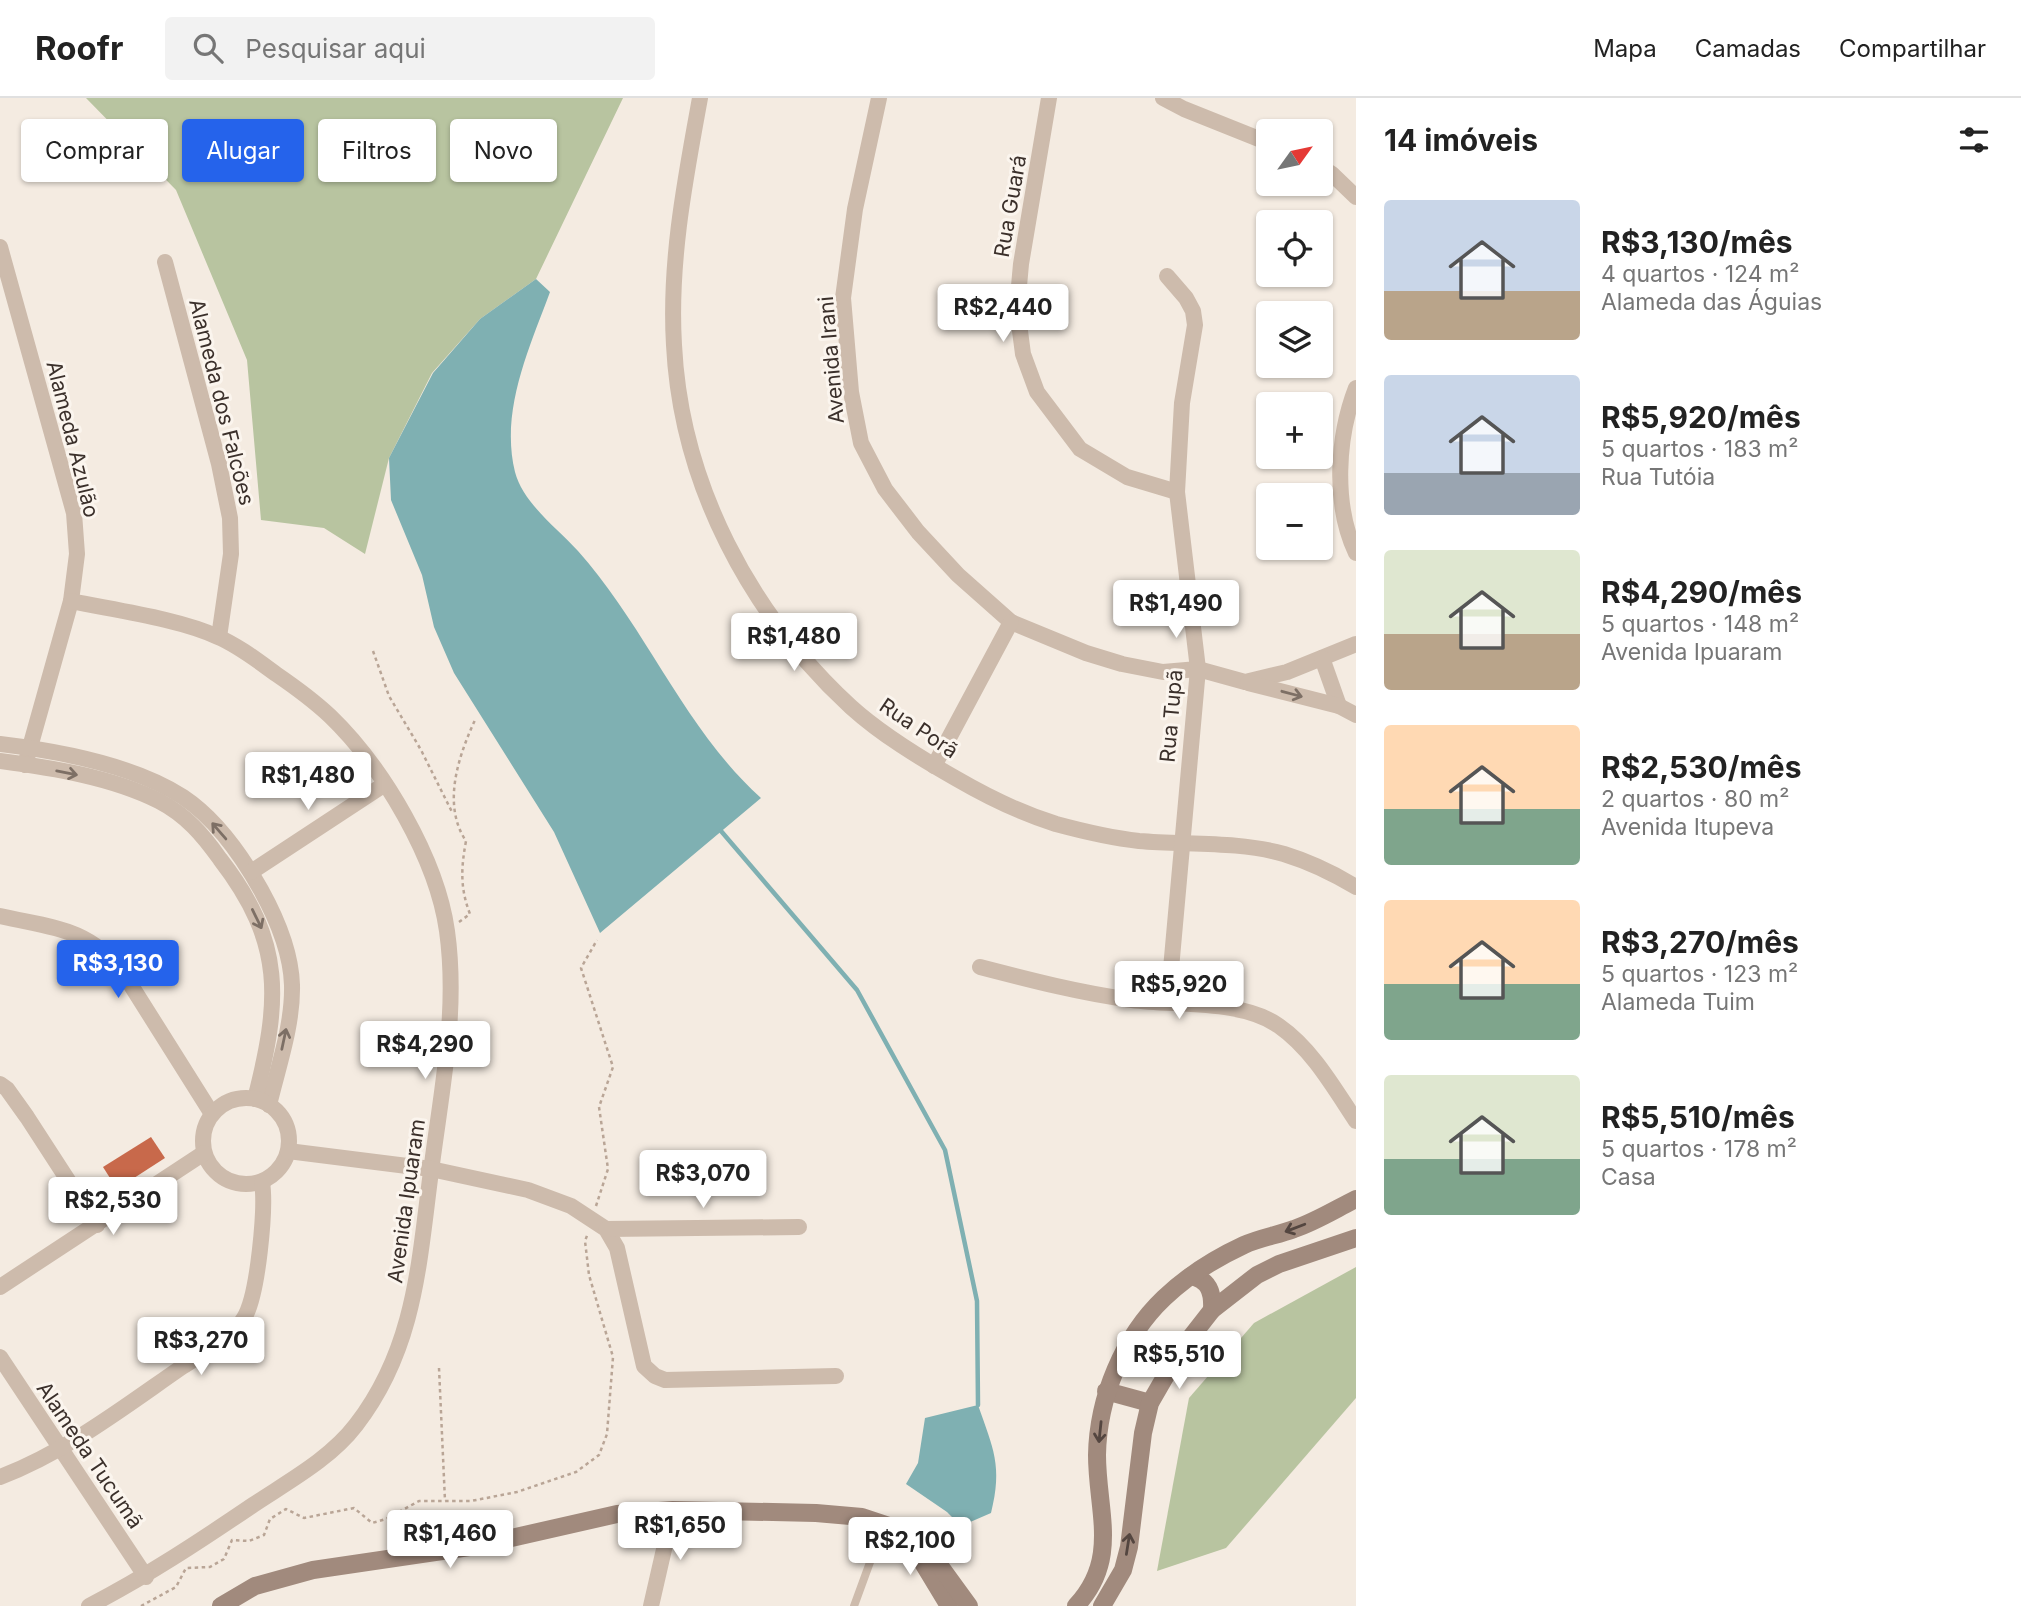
<!DOCTYPE html>
<html lang="pt">
<head>
<meta charset="utf-8">
<style>
  :root { --surface:#fff; --page:#f2f2f2; --text:#222; --muted:#767676; --line:#e0e0e0; --accent:#2563eb }
  body { margin:0; font-family:Inter,sans-serif; background:var(--page); color:var(--text); height:100vh; display:flex; flex-direction:column; font-size:26px; white-space:nowrap }
  * { box-sizing:border-box; margin:0 }
  p { font-size:23px; color:var(--muted) }
  .icon { flex:none; width:38px; height:38px; fill:none; stroke:currentColor; stroke-width:2; stroke-linecap:round; stroke-linejoin:round }
  .map { position:relative; flex:1; overflow:hidden }
  .side { display:flex; flex-direction:column; background:var(--surface); width:665px }
  .side>* { flex:none }
  .hud { position:absolute; left:21px; top:21px; width:665px; height:63px; display:flex; gap:14px }
  .needle { width:46px; rotate:57deg }
  .tools { position:absolute; left:1256px; top:21px; display:grid; gap:14px }
  .tools a { display:grid; place-items:center; width:77px; height:77px; border-radius:7px; background:var(--surface); box-shadow:0 2px 5px #0004; font-size:35px }
  .price { position:absolute; translate:-50% -60px; padding:0 16px; border-radius:7px; background:#fff; color:#222; font-size:23px; line-height:46px; filter:drop-shadow(0 2px 4px #0008) }
  .price::after { content:''; position:absolute; left:50%; top:42px; width:21px; height:16px; margin-left:-10px; background:inherit; clip-path:polygon(0 0,100% 0,50% 100%) }
  .price.selected { background:var(--accent); color:#fff }
  ul { padding:0; list-style:none }
  li { display:flex; align-items:center; gap:21px; height:175px; padding:0 28px }
  li span { display:grid; place-items:center; flex:none; width:196px; height:140px; border-radius:7px; color:#555 }
  li>.icon { margin-inline-start:auto }
  span .icon { width:84px; height:84px; fill:#fffc; stroke-width:1 }
  li b { font-size:30px }
  h2 { display:flex; justify-content:space-between; align-items:center; height:84px; padding:0 28px; font-size:30px }
  .tag { padding:0 24px; border-radius:7px; background:var(--surface); box-shadow:0 2px 5px #0004; font-size:24px; line-height:63px }
  .tag.selected { background:var(--accent); color:#fff }
  header { display:flex; align-items:center; gap:42px; box-sizing:border-box; height:98px; padding:0 35px; background:var(--surface); border-bottom:2px solid var(--line) }
  header strong { font-size:33px }
  nav { display:flex; gap:38px; margin-inline-start:auto; font-size:24px }
  .search { width:490px; height:63px; background:var(--page); display:flex; align-items:center; gap:18px; box-sizing:border-box; padding:0 24px; border-radius:7px; color:var(--muted); font-size:26px }
  main { display:flex; flex:1; min-height:0 }
  .map>svg:first-child { display:block }
  .green { fill:#b8c4a0 }
  .water { fill:#7fb0b2 }
  .lines { fill:none; stroke-linecap:round; stroke-linejoin:round }
  .stream { stroke:#7fb0b2; stroke-width:4.5 }
  .building { fill:#c8694b }
  .path { stroke:#b9a596; stroke-width:2.5; stroke-dasharray:3.5 3.5; stroke-linecap:butt }
  .lane { stroke:#cdbbac; stroke-width:8 }
  .street { stroke:#cdbbac; stroke-width:16 }
  .secondary { stroke:#a18a7d; stroke-width:18 }
  .oneway { stroke:#7d6f65 }
  .oneway2 { stroke:#544640 }
  .labels { text-anchor:middle; dominant-baseline:central; stroke-width:6; stroke-linejoin:round; paint-order:stroke }
  .street-label { font-size:21px; fill:#3b302b; stroke:#fbf5ee }
</style>
</head>
<body>
<header>
<strong>Roofr</strong>
<div class="search"><svg class="icon" aria-label="search" viewBox="0 0 24 24"><circle cx="10" cy="10" r="6"/><path d="M15 15l6 6"/></svg>Pesquisar aqui</div>
<nav><a>Mapa</a><a>Camadas</a><a>Compartilhar</a></nav>
</header>
<main>
<div class="map">
<svg width="1356" height="1508" viewBox="0 0 1356 1508">
  <rect width="100%" height="100%" fill="#f4ebe1"/>
  <g class="green">
    <polygon points="86,0 623,0 536,181 480,221 432,275 389,360 365,456 324,430 261,422 247,262 176,92"/>
    <polygon points="1356,1169 1356,1300 1226,1450 1157,1473 1189,1300 1254,1225"/>
  </g>
  <g class="water">
    <path d="M536 181 550 194C529 251 500 313 515 374 523 405 557 430 578 453 646 529 685 632 761 700L600 835 554 734 454 575 434 529 422 477 391 402 389 360 433 275 480 221Z"/>
    <path d="M978 1307C993 1350 1003 1368 991 1415L961 1428 947 1414 906 1386 918 1365 925 1320Z"/>
  </g>
  <g class="lines">
    <polyline class="stream" points="721,733 857,892 945,1052 977,1203 978,1307"/>
  </g>
  <polygon class="building" points="151,1039 165,1060 117,1091 103,1069"/>
  <g class="lines">
    <g class="path">
      <polyline points="373,553 389,598 421,652 452,714"/>
      <path d="M459 824 470 816C460 790 461 770 466 743 442 707 458 659 475 622"/>
      <polyline points="596,1108 608,1071 599,1009 613,969 581,870 597,842"/>
      <polyline points="439,1270 445,1403"/>
      <polyline points="141,1508 176,1489 186,1470 210,1469 224,1461 232,1442 249,1443 264,1437 270,1421 286,1411 304,1420 354,1410 372,1425 386,1421 419,1403 471,1403 517,1394 576,1374 599,1357 607,1336 613,1259 589,1177 585,1143 588,1135"/>
    </g>
    <polyline class="lane" points="854,1508 884,1426"/>
    <g class="street">
      <path d="M700 0C685 82 669 164 674 247 681 386 750 516 851 609 882 637 920 660 957 681 988 699 1021 715 1056 726 1082 733 1112 740 1139 743 1187 747 1238 743 1284 756 1310 764 1333 775 1356 789"/>
      <polyline points="879,0 855,111 843,200 851,294 861,345 885,391 918,434 958,477 1011,524 1086,555 1122,566 1163,574 1198,571 1245,584 1287,574 1356,546"/>
      <polyline points="1049,0 1021,166 1017,210 1023,256 1037,294 1080,351 1127,379 1177,394"/>
      <polyline points="1163,0 1184,11 1269,45"/>
      <polyline points="1321,69 1332,76 1356,99"/>
      <polyline points="0,149 74,415 77,456 71,503 25,667"/>
      <polyline points="165,164 219,366 230,420 231,456 219,539"/>
      <polyline points="1167,178 1186,200 1193,213 1195,227 1182,305 1177,394 1198,571 1168,904"/>
      <path d="M1356 290C1337 339 1333 407 1356 455"/>
      <path d="M71 503C114 512 180 521 218 539 239 548 258 563 276 576 295 589 314 603 330 618 383 669 437 761 447 833 458 912 442 989 432 1066 419 1160 417 1248 356 1327 330 1361 289 1383 253 1407 200 1443 147 1478 89 1508"/>
      <polyline points="1322,560 1339,608"/>
      <polyline points="1248,585 1339,608 1356,617"/>
      <path d="M0 646C58 653 134 667 183 699 216 721 242 758 261 792 277 821 291 853 292 887 293 927 278 969 269 1007"/>
      <path d="M0 663C53 670 111 679 159 703 186 717 203 737 220 761 285 845 280 903 255 1001"/>
      <polyline points="934,668 1011,524"/>
      <polyline points="251,774 385,686"/>
      <path d="M0 818C52 830 86 829 122 873L212 1016"/>
      <path d="M980 869C1030 882 1080 895 1132 902 1176 908 1241 901 1279 928 1312 951 1334 990 1356 1023"/>
      <polyline points="0,986 7,991 27,1019 97,1127"/>
      <circle cx="246" cy="1043" r="43"/>
      <polyline points="288,1053 431,1071 528,1092 571,1108 606,1131 617,1150 644,1268 655,1278 665,1282 836,1278"/>
      <polyline points="606,1131 799,1129"/>
      <polyline points="0,1189 204,1055"/>
      <polyline points="0,1259 146,1479"/>
      <path d="M0 1379C66 1354 124 1309 182 1269 203 1255 231 1242 244 1220 258 1198 266 1110 262 1084"/>
      <polyline points="651,1508 673,1412"/>
    </g>
    <g class="secondary">
      <path d="M1191 1178C1209 1182 1213 1194 1212 1212"/>
      <polyline points="1106,1293 1150,1305"/>
      <polyline points="917,1455 949,1508"/>
      <polyline points="221,1508 255,1488 313,1472 476,1448 617,1416 673,1412 816,1415 862,1419 901,1432 929,1453 969,1508"/>
      <path d="M1076 1508C1120 1461 1097 1413 1097 1357 1098 1300 1123 1239 1164 1200 1186 1179 1216 1160 1244 1147 1259 1140 1278 1137 1294 1131 1315 1124 1336 1111 1356 1101"/>
      <polyline points="1102,1508 1123,1472 1129,1449 1143,1335 1150,1305 1180,1253 1212,1212 1257,1177 1279,1166 1356,1140"/>
    </g>
  </g>
  <defs><path id="oneway-shaft" d="M-6 0H5M1.5-3L5.5 0L1.5 3" fill="none" stroke-width="1.6" stroke-linecap="round" stroke-linejoin="round" transform="scale(1.75)"/></defs>
  <g class="oneway">
    <use href="#oneway-shaft" transform="translate(1292 596) rotate(15)"/>
    <use href="#oneway-shaft" transform="translate(67 675) rotate(11)"/>
    <use href="#oneway-shaft" transform="translate(219 733) rotate(-131)"/>
    <use href="#oneway-shaft" transform="translate(257 821) rotate(64)"/>
    <use href="#oneway-shaft" transform="translate(284 941) rotate(-78)"/>
  </g>
  <g class="oneway2">
    <use href="#oneway-shaft" transform="translate(1295 1130) rotate(159)"/>
    <use href="#oneway-shaft" transform="translate(1100 1334) rotate(96)"/>
    <use href="#oneway-shaft" transform="translate(1128 1446) rotate(-81)"/>
  </g>
  <g class="labels">
    <g class="street-label">
      <text transform="translate(1010 108) rotate(-80)">Rua Guará</text>
      <text transform="translate(831 262) rotate(-95)">Avenida Irani</text>
      <text transform="translate(222 304) rotate(76)">Alameda dos Falcões</text>
      <text transform="translate(73 341) rotate(76)">Alameda Azulão</text>
      <text transform="translate(1171 618) rotate(-85)">Rua Tupã</text>
      <text transform="translate(919 630) rotate(34)">Rua Porã</text>
      <text transform="translate(406 1103) rotate(-82)">Avenida Ipuaram</text>
      <text transform="translate(90 1357) rotate(56)">Alameda Tucumã</text>
    </g>
  </g>
</svg>
<div class="tools">
<a><svg class="needle" viewBox="-14 -14 28 28"><path d="M0-13l5 13h-10z" fill="#e53935"/><path d="M0 13l5-13h-10z" fill="#767676"/></svg></a>
<a><svg class="icon" aria-label="locate" viewBox="0 0 24 24"><circle cx="12" cy="12" r="6"/><path d="M12 2v4M12 18v4M2 12h4M18 12h4"/></svg></a>
<a><svg class="icon" aria-label="layers" viewBox="0 0 24 24"><path d="M12 4l9 5-9 5-9-5zM3 14l9 5 9-5"/></svg></a>
<a>+</a>
<a>−</a>
</div>
<b class="price" style="left:1003px;top:246px">R$2,440</b>
<b class="price" style="left:1176px;top:542px">R$1,490</b>
<b class="price" style="left:794px;top:575px">R$1,480</b>
<b class="price" style="left:308px;top:714px">R$1,480</b>
<b class="price selected" style="left:118px;top:902px">R$3,130</b>
<b class="price" style="left:1179px;top:923px">R$5,920</b>
<b class="price" style="left:425px;top:983px">R$4,290</b>
<b class="price" style="left:703px;top:1112px">R$3,070</b>
<b class="price" style="left:113px;top:1139px">R$2,530</b>
<b class="price" style="left:201px;top:1279px">R$3,270</b>
<b class="price" style="left:1179px;top:1293px">R$5,510</b>
<b class="price" style="left:680px;top:1464px">R$1,650</b>
<b class="price" style="left:450px;top:1472px">R$1,460</b>
<b class="price" style="left:910px;top:1479px">R$2,100</b>
<div class="hud">
<a class="tag">Comprar</a>
<a class="tag selected">Alugar</a>
<a class="tag">Filtros</a>
<a class="tag">Novo</a>
</div>
</div>
<section class="side">
<h2>14 imóveis<svg class="icon" aria-label="filters" viewBox="0 0 24 24"><path d="M4 7h16M4 17h16"/><circle cx="9" cy="7" r="2"/><circle cx="15" cy="17" r="2"/></svg></h2>
<ul>
<li><span style="background:linear-gradient(#c9d6e8 65%,#b9a48a 0)"><svg class="icon" aria-label="home" viewBox="0 0 24 24"><path d="M3 11l9-7 9 7M6 9v11h12V9"/></svg></span><div><b>R$3,130/mês</b><p>4 quartos · 124 m²</p><p>Alameda das Águias</p></div></li>
<li><span style="background:linear-gradient(#c9d6e8 70%,#9aa5b1 0)"><svg class="icon" aria-label="home" viewBox="0 0 24 24"><path d="M3 11l9-7 9 7M6 9v11h12V9"/></svg></span><div><b>R$5,920/mês</b><p>5 quartos · 183 m²</p><p>Rua Tutóia</p></div></li>
<li><span style="background:linear-gradient(#dfe7d0 60%,#b9a48a 0)"><svg class="icon" aria-label="home" viewBox="0 0 24 24"><path d="M3 11l9-7 9 7M6 9v11h12V9"/></svg></span><div><b>R$4,290/mês</b><p>5 quartos · 148 m²</p><p>Avenida Ipuaram</p></div></li>
<li><span style="background:linear-gradient(#ffd9b3 60%,#7fa58c 0)"><svg class="icon" aria-label="home" viewBox="0 0 24 24"><path d="M3 11l9-7 9 7M6 9v11h12V9"/></svg></span><div><b>R$2,530/mês</b><p>2 quartos · 80 m²</p><p>Avenida Itupeva</p></div></li>
<li><span style="background:linear-gradient(#ffd9b3 60%,#7fa58c 0)"><svg class="icon" aria-label="home" viewBox="0 0 24 24"><path d="M3 11l9-7 9 7M6 9v11h12V9"/></svg></span><div><b>R$3,270/mês</b><p>5 quartos · 123 m²</p><p>Alameda Tuim</p></div></li>
<li><span style="background:linear-gradient(#dfe7d0 60%,#7fa58c 0)"><svg class="icon" aria-label="home" viewBox="0 0 24 24"><path d="M3 11l9-7 9 7M6 9v11h12V9"/></svg></span><div><b>R$5,510/mês</b><p>5 quartos · 178 m²</p><p>Casa</p></div></li>
</ul>
</section>
</main>
</body>
</html>
